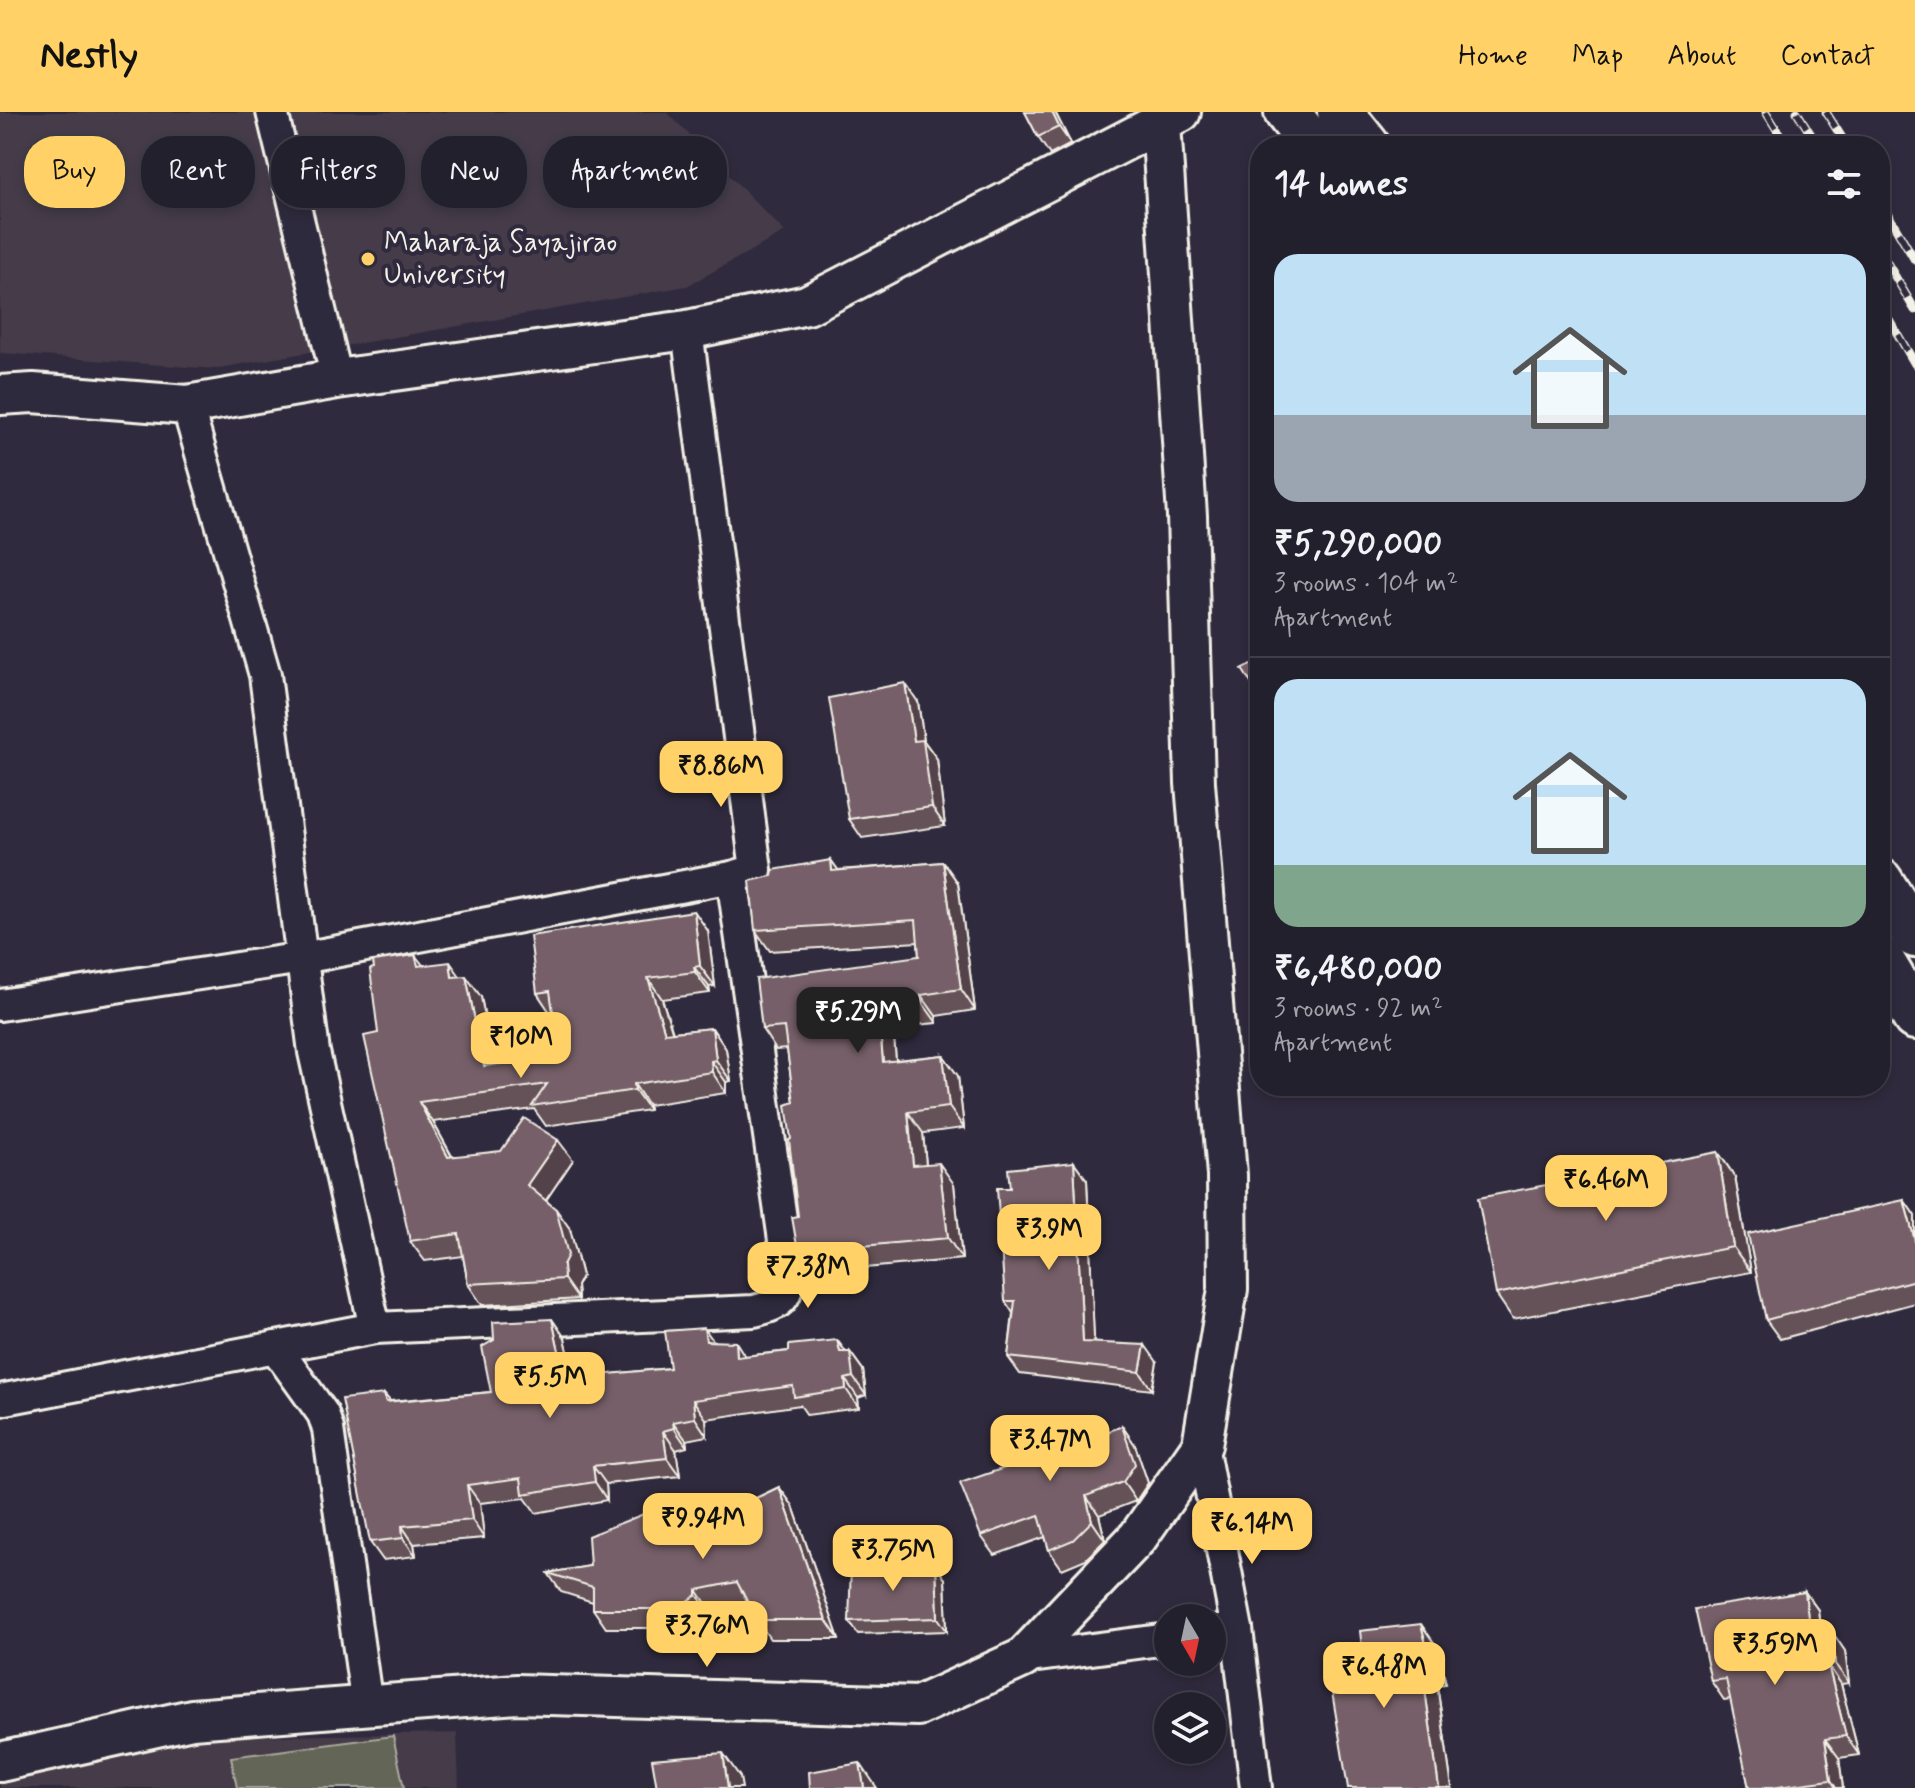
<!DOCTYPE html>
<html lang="en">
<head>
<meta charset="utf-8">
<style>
  :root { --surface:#23202e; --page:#2f2d3a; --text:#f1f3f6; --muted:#a3a3aa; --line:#403e4a; --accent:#ffd166 }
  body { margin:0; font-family:Mynerve,sans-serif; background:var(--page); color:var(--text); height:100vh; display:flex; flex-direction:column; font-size:30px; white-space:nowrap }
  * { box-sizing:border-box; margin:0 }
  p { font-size:26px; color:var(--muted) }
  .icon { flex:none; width:44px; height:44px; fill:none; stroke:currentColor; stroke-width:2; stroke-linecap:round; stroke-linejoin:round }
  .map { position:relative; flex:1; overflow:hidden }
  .details { position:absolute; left:1250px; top:24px; width:640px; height:960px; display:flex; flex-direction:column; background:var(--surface); border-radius:32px; box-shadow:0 4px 12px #0003,0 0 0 2px var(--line) }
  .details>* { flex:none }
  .hud { position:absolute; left:24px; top:24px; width:760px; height:72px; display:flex; gap:16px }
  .needle { width:52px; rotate:171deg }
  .controls { position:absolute; left:1154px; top:1492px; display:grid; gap:16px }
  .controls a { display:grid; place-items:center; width:72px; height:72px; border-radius:50%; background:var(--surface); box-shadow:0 4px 12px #0003,0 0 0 2px var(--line); font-size:40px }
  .price { position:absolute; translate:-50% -68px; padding:0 18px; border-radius:16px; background:var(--accent); color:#111; font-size:26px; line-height:52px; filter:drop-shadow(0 2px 4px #0008) }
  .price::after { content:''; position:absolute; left:50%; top:48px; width:24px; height:18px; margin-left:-12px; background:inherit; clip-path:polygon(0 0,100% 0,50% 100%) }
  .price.current { background:#222; color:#fff }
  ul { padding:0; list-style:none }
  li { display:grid; align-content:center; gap:16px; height:424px; padding:0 24px }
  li+li { border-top:2px solid var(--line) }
  li span { display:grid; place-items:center; height:248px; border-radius:24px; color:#555 }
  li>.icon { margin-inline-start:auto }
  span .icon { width:144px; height:144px; fill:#fffc; stroke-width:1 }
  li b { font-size:34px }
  h2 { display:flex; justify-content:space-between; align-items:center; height:96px; padding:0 24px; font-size:34px }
  .chip { padding:0 28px; border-radius:32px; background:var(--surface); box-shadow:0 4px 12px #0003,0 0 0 2px var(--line); font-size:28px; line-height:72px }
  .chip.current { background:var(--accent); color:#111 }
  header { display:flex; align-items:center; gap:48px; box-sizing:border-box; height:112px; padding:0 40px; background:var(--accent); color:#111 }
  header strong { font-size:38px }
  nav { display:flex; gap:44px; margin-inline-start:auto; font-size:28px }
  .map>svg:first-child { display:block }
  .built { fill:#443a4a }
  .green { fill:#646557; stroke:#acaba0; stroke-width:2 }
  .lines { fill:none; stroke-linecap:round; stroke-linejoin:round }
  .minor-casing { stroke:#f4f1e8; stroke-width:36 }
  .tertiary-casing { stroke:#f4f1e8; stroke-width:44 }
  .secondary-casing { stroke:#f4f1e8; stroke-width:50 }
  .minor { stroke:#2f2a3d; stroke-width:30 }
  .tertiary { stroke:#2f2a3d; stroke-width:38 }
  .secondary { stroke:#2f2a3d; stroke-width:44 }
  .rail-casing { stroke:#f4f1e8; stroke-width:9 }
  .rail { stroke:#2f2a3d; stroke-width:6; stroke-dasharray:18; stroke-linecap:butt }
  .wall { fill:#655159; stroke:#f4f1e8; stroke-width:2 }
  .shaded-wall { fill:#534249; stroke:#f4f1e8; stroke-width:2 }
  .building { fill:#765e68; stroke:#f4f1e8; stroke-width:2 }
  .poi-dot { fill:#ffd166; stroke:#2f2a3d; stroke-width:3 }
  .labels { text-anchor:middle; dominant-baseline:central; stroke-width:8; stroke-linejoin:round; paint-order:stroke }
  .poi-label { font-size:28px; fill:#f4f1e8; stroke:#2f2a3d; text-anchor:start }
</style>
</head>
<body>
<header>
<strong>Nestly</strong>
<nav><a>Home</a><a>Map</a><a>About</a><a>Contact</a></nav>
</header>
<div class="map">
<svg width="1915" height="1676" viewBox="0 0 1915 1676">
  <rect width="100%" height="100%" fill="#2f2a3d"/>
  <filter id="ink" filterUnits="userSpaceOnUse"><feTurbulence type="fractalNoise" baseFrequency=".0125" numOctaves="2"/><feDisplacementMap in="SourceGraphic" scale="16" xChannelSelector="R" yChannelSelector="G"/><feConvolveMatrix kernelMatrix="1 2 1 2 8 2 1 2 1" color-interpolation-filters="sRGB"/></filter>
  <g filter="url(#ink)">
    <g class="built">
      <polygon points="0,0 667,0 785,120 687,174 214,257 0,241"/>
      <polygon points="457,1621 459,1676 0,1676 0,1672 190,1625"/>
    </g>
    <polygon class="green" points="393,1624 404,1676 237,1676 231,1645"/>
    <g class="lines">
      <defs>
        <g id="minor">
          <polyline points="272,0 337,267"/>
          <polyline points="0,893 302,846 732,765 756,758 687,218"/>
          <path d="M375 1216 754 1199C783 1192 789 1186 788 1156L732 765"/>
          <polyline points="275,1235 323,1302 328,1317 367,1594"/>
          <polyline points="0,1288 375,1216 314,940 265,563 187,293"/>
          <polyline points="1202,1333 1237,1517 1212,1520"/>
          <polyline points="1237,1517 1256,1676"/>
          <polyline points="1023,1546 1168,1527"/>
        </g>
        <g id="tertiary">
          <polyline points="0,283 33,281 187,293 337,267 687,218 807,193 1181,0"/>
          <polyline points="0,1650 192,1607 517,1582 918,1594 1023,1546 1138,1425 1202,1333 1228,1177 1227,1063 1195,671 1187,404 1161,12 1163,0"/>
        </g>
        <g id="secondary">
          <polyline points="1287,0 1313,34"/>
          <polyline points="1340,0 1367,34"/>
          <polyline points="1880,769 1915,823"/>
          <polyline points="1880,846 1915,905"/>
        </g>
      </defs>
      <use href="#minor" class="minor-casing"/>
      <use href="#tertiary" class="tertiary-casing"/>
      <use href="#secondary" class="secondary-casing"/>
      <use href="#minor" class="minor"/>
      <use href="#tertiary" class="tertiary"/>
      <use href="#secondary" class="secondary"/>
      <defs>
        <g id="rail">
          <polyline points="1766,0 1787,34"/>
          <polyline points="1797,0 1818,34"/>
          <polyline points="1826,0 1847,34"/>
          <polyline points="1880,89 1915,148"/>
          <polyline points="1880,139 1915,198"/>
          <polyline points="1880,192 1915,252"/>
        </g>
      </defs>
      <use href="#rail" class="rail-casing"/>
      <use href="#rail" class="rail"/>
    </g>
    <g class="wall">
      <polygon points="1025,0 1055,0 1071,32 1050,43 1038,25"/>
      <polygon points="918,590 924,629 937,647 945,714 862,726 849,707"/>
      <polygon points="831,748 838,758 943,750 958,771 975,898 936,904 937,911 893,915 896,948 943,943 958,964 964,1016 923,1021 926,1052 954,1072 962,1147 812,1161 798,1140 798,1104 791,1027 794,990 787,937 776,938 762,917 919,844 918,830 770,839 755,818 772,764"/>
      <polygon points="694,799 708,819 715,874 709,875 710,881 662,887 673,920 712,916 726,937 731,969 726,970 726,981 648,993 649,998 546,1014 534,997 433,1010 452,1044 573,1048 546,1088 570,1117 582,1164 577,1174 578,1187 482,1193 468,1172 463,1144 425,1149 410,1129 378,921 415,843 423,853 460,865 481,885 494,952 559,943 553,902 551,902 537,881"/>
      <polygon points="1718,1040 1735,1065 1751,1160 1513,1207 1496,1182"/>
      <polygon points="1074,1050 1087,1068 1094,1230 1157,1250 1152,1278 1020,1262 1008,1245 1013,1201 1005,1189 1010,1076"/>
      <polygon points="1904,1088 1915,1104 1915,1191 1780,1227 1766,1208"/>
      <polygon points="565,1226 572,1260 591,1264 670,1256 713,1229 745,1244 789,1239 837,1228 846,1240 850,1240 863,1258 866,1283 858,1286 859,1296 807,1303 800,1293 706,1307 707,1324 686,1328 687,1335 676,1338 680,1364 606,1372 607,1388 536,1401 525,1386 480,1391 484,1426 414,1432 416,1444 383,1448 370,1430 384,1282 390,1289 491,1280"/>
      <polygon points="1122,1314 1135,1333 1148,1371 1136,1389 1099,1403 1105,1428 1086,1447 1062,1457 1049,1438 1045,1425 995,1443 981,1424 1022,1350 1073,1329 1075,1333"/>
      <polygon points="779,1375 793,1394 839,1527 770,1527 757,1508 748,1490 710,1497 711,1502 689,1516 606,1516 593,1497 593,1490 561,1480 548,1461 590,1454 692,1407 695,1415"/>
      <polygon points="945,1467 947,1519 858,1522 849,1509"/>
      <polygon points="1805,1480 1818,1498 1821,1522 1832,1520 1845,1539 1849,1571 1841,1572 1859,1643 1839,1646 1843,1676 1749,1676 1731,1587 1724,1588 1711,1569"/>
      <polygon points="1437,1535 1446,1572 1437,1573 1452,1676 1348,1676 1362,1536"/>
    </g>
    <g class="shaded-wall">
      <polygon points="1052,0 1055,0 1071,32 1059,15"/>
      <polygon points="905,571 918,590 924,629 937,647 945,714 932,695 914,629"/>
      <polygon points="831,748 846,769 832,759"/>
      <polygon points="943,750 958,771 975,898 961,877"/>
      <polygon points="694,799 708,819 715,874 700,854"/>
      <polygon points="450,850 464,870 452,865"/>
      <polygon points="694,855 709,875 710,881 695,860"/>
      <polygon points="466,864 481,885 498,974 484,954"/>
      <polygon points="648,866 662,887 679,941 665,921"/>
      <polygon points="921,883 936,904 937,911 922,890"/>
      <polygon points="878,894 893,915 898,971 883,950"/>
      <polygon points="712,916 726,937 731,969 716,948"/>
      <polygon points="943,943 958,964 964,1016 949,995"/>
      <polygon points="711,949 726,970 726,981 712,960"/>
      <polygon points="634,972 648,993 649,998 635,978"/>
      <polygon points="419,990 433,1010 463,1065 448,1045"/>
      <polygon points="908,1000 923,1021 928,1074 913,1053"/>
      <polygon points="558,1028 573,1048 542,1094 527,1073"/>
      <polygon points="1718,1040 1735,1065 1751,1160 1733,1135"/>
      <polygon points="1074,1050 1087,1068 1095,1247 1083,1230"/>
      <polygon points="939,1051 954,1072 962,1147 948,1126"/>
      <polygon points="1904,1088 1915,1104 1915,1129"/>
      <polygon points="556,1097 570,1117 582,1164 577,1174 578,1187 564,1167"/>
      <polygon points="552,1207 565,1226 577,1280 564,1262"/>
      <polygon points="704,1216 717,1234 706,1229"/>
      <polygon points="837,1228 850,1246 850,1240 863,1258 866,1283 853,1265 840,1240"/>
      <polygon points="736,1230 748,1249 737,1245"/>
      <polygon points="1145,1233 1157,1250 1152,1278 1140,1260"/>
      <polygon points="845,1267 858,1286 859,1296 846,1277"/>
      <polygon points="693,1288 706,1307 707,1324 695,1306"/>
      <polygon points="673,1310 686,1328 687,1335 674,1316"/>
      <polygon points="1060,1310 1073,1329 1083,1354 1070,1335"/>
      <polygon points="1122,1314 1135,1333 1148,1371 1136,1389 1123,1370"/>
      <polygon points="663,1319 676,1338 680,1364 667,1346"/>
      <polygon points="593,1354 606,1372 607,1388 595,1370"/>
      <polygon points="467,1373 480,1391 484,1426 472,1408"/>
      <polygon points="779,1375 793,1394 839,1527 826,1508"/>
      <polygon points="1086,1384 1099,1403 1105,1428 1092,1409"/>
      <polygon points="679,1388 692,1407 703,1436 690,1418"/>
      <polygon points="402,1414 414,1432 416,1444 403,1426"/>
      <polygon points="936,1454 945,1467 947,1519 938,1506"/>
      <polygon points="697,1478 710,1497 711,1502 697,1483"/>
      <polygon points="1805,1480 1818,1498 1823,1543 1810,1524"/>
      <polygon points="1421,1512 1437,1535 1446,1572 1430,1549"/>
      <polygon points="1832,1520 1845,1539 1849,1571 1835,1552"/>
      <polygon points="1421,1550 1437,1573 1452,1676 1439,1676"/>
      <polygon points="1828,1553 1841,1572 1859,1643 1846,1624"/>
      <polygon points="1825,1627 1839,1646 1843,1676 1836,1676 1831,1668"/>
      <polygon points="723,1641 740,1665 742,1676 728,1676"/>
      <polygon points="860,1651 877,1676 864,1676"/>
    </g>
    <g class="building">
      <polygon points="1025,0 1052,0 1059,15 1038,25"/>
      <polygon points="1260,548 1260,585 1242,557"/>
      <polygon points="905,571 914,629 923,628 932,695 849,707 829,586"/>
      <polygon points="831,748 832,759 943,750 961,877 921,883 922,890 878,894 883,950 943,943 949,995 908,1000 913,1053 939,1051 948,1126 798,1140 792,1105 798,1104 789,1028 791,1027 786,993 794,990 784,915 762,917 756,867 919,844 916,808 755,818 750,769 772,764 773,758"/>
      <polygon points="694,799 700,854 694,855 695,860 648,866 665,921 712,916 716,948 711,949 712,960 634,972 635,978 532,994 547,972 419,990 448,1045 501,1039 524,1006 558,1028 527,1073 556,1097 568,1143 563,1153 564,1167 468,1172 459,1122 410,1129 364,924 378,921 370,857 374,856 373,849 415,843 418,854 450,850 452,865 466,864 484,954 559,943 550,879 537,881 530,824"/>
      <polygon points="1718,1040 1733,1135 1496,1182 1478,1086"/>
      <polygon points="1074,1050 1083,1230 1145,1233 1140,1260 1008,1245 1015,1189 1005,1189 997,1076 1010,1076 1008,1057"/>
      <polygon points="1904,1088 1915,1129 1915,1168 1766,1208 1748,1122"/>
      <polygon points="552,1207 564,1262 587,1258 589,1264 670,1256 665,1219 704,1216 706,1229 736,1230 737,1245 789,1239 789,1233 837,1228 840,1240 850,1240 853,1265 845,1267 846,1277 794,1285 793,1274 693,1288 695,1306 673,1310 674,1316 663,1319 667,1346 593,1354 595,1370 523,1382 521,1366 467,1373 472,1408 402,1414 403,1426 370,1430 342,1287 384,1282 386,1290 491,1280 482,1235 494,1228 493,1210"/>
      <polygon points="1060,1310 1070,1335 1122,1314 1135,1352 1123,1370 1086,1384 1092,1409 1073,1428 1049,1438 1039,1403 981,1424 960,1371 1022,1350 1014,1326"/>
      <polygon points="779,1375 826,1508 757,1508 737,1470 697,1478 697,1483 676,1497 593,1497 593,1475 548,1461 590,1454 588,1424 679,1388 690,1418"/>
      <polygon points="851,1454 936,1454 938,1506 849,1509"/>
      <polygon points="1805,1480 1810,1524 1832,1520 1835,1552 1828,1553 1846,1624 1825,1627 1831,1668 1770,1676 1749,1676 1726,1567 1711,1569 1695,1497"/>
      <polygon points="1421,1512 1430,1549 1421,1550 1439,1676 1348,1676 1326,1544 1362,1536 1360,1519"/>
      <polygon points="723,1641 728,1676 657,1676 652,1647"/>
      <polygon points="860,1651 864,1676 810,1676 809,1660"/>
    </g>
  </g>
  <circle class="poi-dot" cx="368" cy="147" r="8"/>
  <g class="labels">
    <g class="poi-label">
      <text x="384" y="131">Maharaja Sayajirao<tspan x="384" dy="32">University</tspan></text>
    </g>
  </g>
</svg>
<div class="controls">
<a><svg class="needle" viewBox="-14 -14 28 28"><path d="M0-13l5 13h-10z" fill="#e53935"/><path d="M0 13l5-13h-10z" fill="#a3a3aa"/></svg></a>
<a><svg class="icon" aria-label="layers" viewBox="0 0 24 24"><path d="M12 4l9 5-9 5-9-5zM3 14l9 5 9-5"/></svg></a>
</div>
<b class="price" style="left:721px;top:697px">₹8.86M</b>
<b class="price current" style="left:858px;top:943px">₹5.29M</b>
<b class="price" style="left:521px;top:968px">₹10M</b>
<b class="price" style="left:1606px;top:1111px">₹6.46M</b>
<b class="price" style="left:1049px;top:1160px">₹3.9M</b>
<b class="price" style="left:808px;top:1198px">₹7.38M</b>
<b class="price" style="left:550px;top:1308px">₹5.5M</b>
<b class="price" style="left:1050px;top:1371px">₹3.47M</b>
<b class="price" style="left:703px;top:1449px">₹9.94M</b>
<b class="price" style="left:1252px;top:1454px">₹6.14M</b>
<b class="price" style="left:893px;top:1481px">₹3.75M</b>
<b class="price" style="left:707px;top:1557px">₹3.76M</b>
<b class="price" style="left:1775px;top:1575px">₹3.59M</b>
<b class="price" style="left:1384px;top:1598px">₹6.48M</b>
<div class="hud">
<a class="chip current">Buy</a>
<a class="chip">Rent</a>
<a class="chip">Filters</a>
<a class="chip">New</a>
<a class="chip">Apartment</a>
</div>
<section class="details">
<h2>14 homes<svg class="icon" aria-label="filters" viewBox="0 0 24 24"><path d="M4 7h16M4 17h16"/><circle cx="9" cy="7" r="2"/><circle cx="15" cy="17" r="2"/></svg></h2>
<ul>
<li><span style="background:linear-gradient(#bfe0f5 65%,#9aa5b1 0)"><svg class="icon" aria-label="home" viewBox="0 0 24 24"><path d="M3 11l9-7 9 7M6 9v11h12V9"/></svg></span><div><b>₹5,290,000</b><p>3 rooms · 104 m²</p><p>Apartment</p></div></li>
<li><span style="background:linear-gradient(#bfe0f5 75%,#7fa58c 0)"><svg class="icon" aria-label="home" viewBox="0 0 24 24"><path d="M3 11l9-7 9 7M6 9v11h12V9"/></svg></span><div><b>₹6,480,000</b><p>3 rooms · 92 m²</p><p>Apartment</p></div></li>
</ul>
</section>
</div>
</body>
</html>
